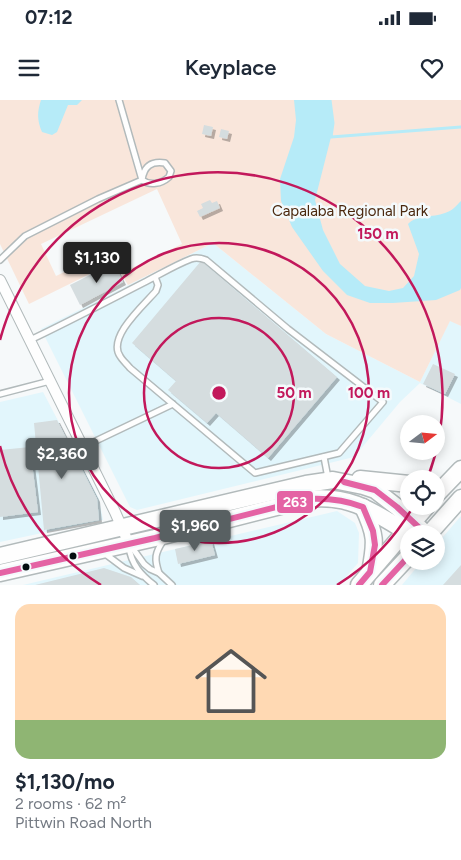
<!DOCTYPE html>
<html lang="en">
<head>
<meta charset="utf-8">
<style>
  :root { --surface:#fff; --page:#f2f2f3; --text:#1f2937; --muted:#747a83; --accent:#586062 }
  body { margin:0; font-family:Figtree,sans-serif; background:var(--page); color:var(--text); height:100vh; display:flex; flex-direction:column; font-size:19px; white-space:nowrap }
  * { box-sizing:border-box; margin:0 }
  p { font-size:16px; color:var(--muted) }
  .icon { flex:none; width:28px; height:28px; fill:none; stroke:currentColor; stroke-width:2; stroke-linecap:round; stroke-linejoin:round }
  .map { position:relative; height:485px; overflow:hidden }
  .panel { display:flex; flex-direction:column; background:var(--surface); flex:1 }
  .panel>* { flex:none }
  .needle { width:32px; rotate:74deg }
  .tools { position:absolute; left:400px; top:315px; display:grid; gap:10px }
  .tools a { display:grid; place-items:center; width:45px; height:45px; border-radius:50%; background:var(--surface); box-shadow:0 2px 12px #0003; font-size:25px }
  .price { position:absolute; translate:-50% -42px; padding:0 11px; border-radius:5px; background:var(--accent); color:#fff; font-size:16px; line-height:32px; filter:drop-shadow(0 1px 2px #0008) }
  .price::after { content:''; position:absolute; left:50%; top:30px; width:15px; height:11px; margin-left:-8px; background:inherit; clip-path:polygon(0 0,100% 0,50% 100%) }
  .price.current { background:#222; color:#fff }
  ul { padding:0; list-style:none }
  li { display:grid; align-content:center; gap:10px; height:265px; padding:0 15px }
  li span { display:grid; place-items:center; height:155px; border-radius:15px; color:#555 }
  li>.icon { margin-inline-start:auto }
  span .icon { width:90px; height:90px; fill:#fffc; stroke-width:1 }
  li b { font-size:21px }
  .status { display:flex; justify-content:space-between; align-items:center; height:35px; padding:0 25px; background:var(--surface); direction:ltr }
  .status svg { height:14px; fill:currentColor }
  header { display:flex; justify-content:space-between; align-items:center; height:65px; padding:0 15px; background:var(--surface); font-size:22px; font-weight:600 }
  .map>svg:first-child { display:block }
  .built { fill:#e2f6fc }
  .green { fill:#f9e6db; fill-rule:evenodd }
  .water { fill:#b6ebf8 }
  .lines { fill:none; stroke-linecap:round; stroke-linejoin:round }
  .stream { stroke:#b6ebf8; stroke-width:3 }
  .building { fill:#d5dddf; filter:url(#shadow) }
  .service-casing { stroke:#b2babb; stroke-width:8 }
  .minor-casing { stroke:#b2babb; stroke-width:12 }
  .primary-casing { stroke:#b2babb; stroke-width:19 }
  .service { stroke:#fefefe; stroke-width:5 }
  .minor { stroke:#fefefe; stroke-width:10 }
  .primary { stroke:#fefefe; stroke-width:16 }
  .bus-1-casing { stroke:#f4fafc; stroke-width:10 }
  .bus-1 { stroke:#e463a4; stroke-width:6 }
  .ring { fill:none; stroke:#c2185b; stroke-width:2.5 }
  .bus-dot { fill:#030d10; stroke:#f4fafc; stroke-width:2 }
  .labels { text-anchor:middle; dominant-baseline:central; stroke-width:5; stroke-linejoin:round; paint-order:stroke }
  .park-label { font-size:15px; fill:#4b280e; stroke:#f4fafc }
  .centre { fill:#c2185b; stroke:#f4fafc; stroke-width:2.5 }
  .ring-label { font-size:15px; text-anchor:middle; font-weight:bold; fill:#c2185b; stroke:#f4fafc; stroke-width:5; stroke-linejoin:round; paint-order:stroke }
  .line-badge { stroke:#f4fafc; stroke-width:2 }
  .badge-label { font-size:14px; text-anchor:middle; font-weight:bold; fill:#fff }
</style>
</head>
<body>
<div class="status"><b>07:12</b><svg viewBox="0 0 49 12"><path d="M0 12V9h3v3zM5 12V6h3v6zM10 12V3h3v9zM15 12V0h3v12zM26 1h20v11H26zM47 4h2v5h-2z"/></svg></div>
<header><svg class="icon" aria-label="menu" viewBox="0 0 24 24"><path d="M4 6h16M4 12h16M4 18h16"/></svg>Keyplace<svg class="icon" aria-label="heart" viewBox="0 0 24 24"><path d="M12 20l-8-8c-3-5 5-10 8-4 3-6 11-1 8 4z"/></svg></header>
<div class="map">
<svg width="461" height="485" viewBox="0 0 461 485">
  <defs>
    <filter id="shadow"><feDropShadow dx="3" dy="3" stdDeviation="0" flood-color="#0004"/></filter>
  </defs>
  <rect width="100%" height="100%" fill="#f6f9fa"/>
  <g class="built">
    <polygon points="213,143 326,234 420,282 450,220 461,226 461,304 420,283 400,302 354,357 137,410 130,407 41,229"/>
    <polygon points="43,292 99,399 103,420 0,442 0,302"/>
    <polygon points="337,411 355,423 359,433 358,463 339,485 23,485"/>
    <polygon points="461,416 461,485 402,485 422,461 436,461 436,445"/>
  </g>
  <path class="green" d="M0 0H461V226L450 221 420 282 326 234 213 143 128 185 114 162 29 204 0 144ZM157 89 182 144 130 169 110 150 56 176 41 144Z"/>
  <g class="water">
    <path d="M41 0H82L77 5H68L57 32 52 35 42 32C37 20 37 12 41 0Z"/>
    <path d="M294 0H330L333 23 331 37 315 100 323 130 340 164 365 186 389 191 403 188 414 176 419 154 408 124C418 114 432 118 445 113 452 111 456 106 461 101V188L460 190 436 200 393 203H370L347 195 323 171 292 127 281 101 280 79 294 37 296 20Z"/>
  </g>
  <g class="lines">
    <polyline class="stream" points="330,0 333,23 331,37 461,27"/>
  </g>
  <g class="building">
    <polygon points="204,25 213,27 211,36 202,34"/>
    <polygon points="221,29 229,31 227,39 219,37"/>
    <polygon points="210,100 212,103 217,101 220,108 200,117 197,111 203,108 201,104"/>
    <polygon points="201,161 337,277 268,358 216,313 207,323 168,290 176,281 132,243"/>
    <polygon points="114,163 123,182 80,205 70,185"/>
    <polygon points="433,264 455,274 445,294 423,284"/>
    <polygon points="57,320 97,399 99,420 44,430 34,323"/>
    <polygon points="30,347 38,412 0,417 0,350"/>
    <polygon points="211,441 215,455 178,464 175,449"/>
    <polygon points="461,465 461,485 443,485"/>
    <polygon points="104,468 131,477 140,485 35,485"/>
  </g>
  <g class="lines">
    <defs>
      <g id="service">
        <path d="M119 0 142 80C150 86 161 84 169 77L171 71 165 63C151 61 144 66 142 80"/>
        <polyline points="0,160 25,136 98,99 142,80"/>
        <path d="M30 240C68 222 106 202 143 183 159 175 175 165 191 159 196 157 201 158 206 160L288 229 383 302 339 353 255 373 130 268C127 264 122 260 120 256 107 237 144 205 156 191L158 185 155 177"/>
        <polyline points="0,294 50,281"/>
        <polyline points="83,347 173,304"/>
        <polyline points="324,357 328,378"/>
        <polyline points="131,446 144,464 150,469 159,473 172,485"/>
        <path d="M129 447C131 464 141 475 154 485"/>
        <polyline points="104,453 124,468 142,476"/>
        <path d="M159 473C154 459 155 453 163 441"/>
      </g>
      <polyline id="minor" points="0,180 115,412 129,444"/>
      <g id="primary">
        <polyline points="360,379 409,384"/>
        <polyline points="436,395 461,369"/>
        <path d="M363 407C376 435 376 441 370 472"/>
        <polyline points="429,434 461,398"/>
        <polyline points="0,456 306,384 333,380 363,386 375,390 397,407 426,434"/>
        <path d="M0 473 155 438 308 399C351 394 375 413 410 434"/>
        <polyline points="359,485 427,406"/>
        <polyline points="382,485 409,456"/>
      </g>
    </defs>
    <use href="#service" class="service-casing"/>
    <use href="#minor" class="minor-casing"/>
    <use href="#primary" class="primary-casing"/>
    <use href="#service" class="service"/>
    <use href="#minor" class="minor"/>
    <use href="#primary" class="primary"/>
    <defs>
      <g id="bus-1">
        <polyline points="344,382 375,390 397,407 426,434"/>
        <path d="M0 473 155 438 308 399C327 398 345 400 363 407L373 431 375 445 370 472 359 485"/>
        <polyline points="382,485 409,456"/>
      </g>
    </defs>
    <use href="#bus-1" class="bus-1-casing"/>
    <use href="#bus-1" class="bus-1"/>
  </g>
  <g class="ring">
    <circle cx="219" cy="293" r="75"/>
    <circle cx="219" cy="293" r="150"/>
    <path d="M413 407A225 225 0 0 1 337 485M101 485A225 225 0 0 1 0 346M0 240A225 225 0 1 1 428 377"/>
  </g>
  <g class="bus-dot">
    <circle cx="73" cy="456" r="4.5"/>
    <circle cx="26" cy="467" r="4.5"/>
  </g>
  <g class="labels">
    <g class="park-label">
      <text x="350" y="111">Capalaba Regional Park</text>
    </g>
  </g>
  <circle cx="219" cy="293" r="8" class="centre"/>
  <g class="ring-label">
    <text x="378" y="139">150 m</text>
    <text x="294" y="298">50 m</text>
    <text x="369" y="298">100 m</text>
  </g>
  <rect class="line-badge" x="276" y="390" width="38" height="24" rx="5" fill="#e463a4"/>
  <g class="badge-label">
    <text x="295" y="407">263</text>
  </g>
</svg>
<div class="tools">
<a><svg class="needle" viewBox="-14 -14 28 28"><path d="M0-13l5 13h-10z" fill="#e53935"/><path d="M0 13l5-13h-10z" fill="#747a83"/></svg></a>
<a><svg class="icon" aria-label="locate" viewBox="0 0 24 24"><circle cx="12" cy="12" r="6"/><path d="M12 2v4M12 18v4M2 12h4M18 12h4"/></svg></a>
<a><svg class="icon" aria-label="layers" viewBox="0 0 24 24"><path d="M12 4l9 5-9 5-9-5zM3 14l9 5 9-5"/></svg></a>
</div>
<b class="price current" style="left:97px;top:184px">$1,130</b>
<b class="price" style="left:62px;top:380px">$2,360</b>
<b class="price" style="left:195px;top:452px">$1,960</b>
</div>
<section class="panel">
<ul>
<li><span style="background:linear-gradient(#ffd9b3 75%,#8fb573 0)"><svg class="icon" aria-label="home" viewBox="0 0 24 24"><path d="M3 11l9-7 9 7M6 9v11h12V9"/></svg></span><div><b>$1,130/mo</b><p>2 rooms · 62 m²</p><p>Pittwin Road North</p></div></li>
</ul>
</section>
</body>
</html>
